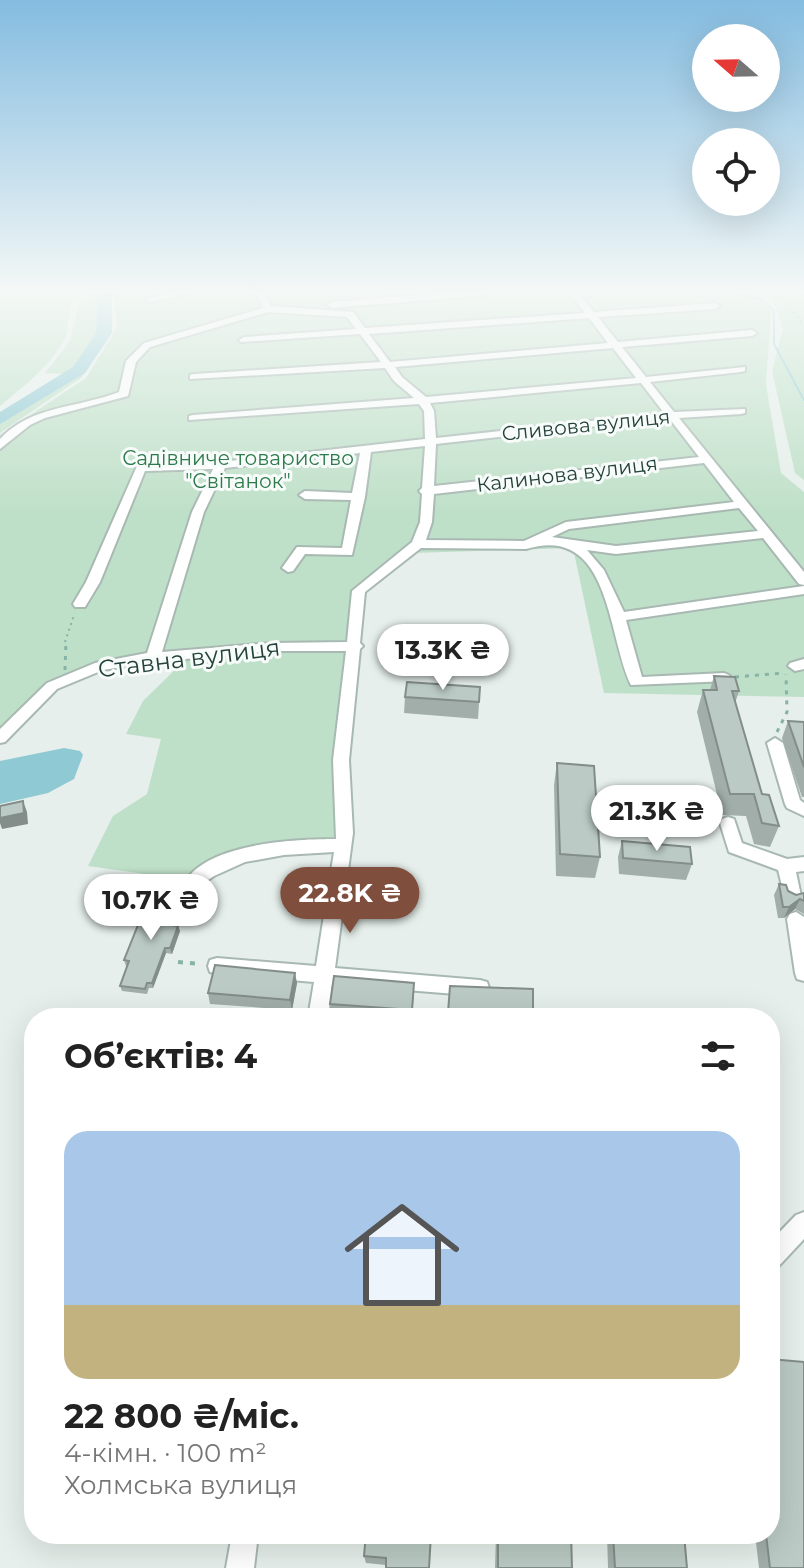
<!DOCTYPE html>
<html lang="uk">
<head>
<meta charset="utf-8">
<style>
  :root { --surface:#fff; --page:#f2f2f2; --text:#222; --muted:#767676; --accent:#804e3d }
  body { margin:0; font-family:Montserrat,sans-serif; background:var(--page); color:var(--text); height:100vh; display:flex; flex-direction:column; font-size:30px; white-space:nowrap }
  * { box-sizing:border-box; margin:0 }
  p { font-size:26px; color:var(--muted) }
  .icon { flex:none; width:44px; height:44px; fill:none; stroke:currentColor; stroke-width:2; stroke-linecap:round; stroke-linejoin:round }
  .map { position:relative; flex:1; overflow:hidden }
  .details { position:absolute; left:24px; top:1008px; width:756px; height:536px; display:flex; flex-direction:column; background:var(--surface); border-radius:32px; box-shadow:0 8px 32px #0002 }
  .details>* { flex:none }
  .needle { width:52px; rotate:290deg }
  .fabs { position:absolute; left:692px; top:24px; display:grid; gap:16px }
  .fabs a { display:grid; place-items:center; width:88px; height:88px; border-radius:50%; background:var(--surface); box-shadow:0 8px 32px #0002; font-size:40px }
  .price { position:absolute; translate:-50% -68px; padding:0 18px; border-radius:28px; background:#fff; color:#222; font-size:26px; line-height:52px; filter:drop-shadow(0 2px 4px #0008) }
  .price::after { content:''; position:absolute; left:50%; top:48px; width:24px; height:18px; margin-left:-12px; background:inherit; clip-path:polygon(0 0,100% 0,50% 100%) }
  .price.on { background:var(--accent); color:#fff }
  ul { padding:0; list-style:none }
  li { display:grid; align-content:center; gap:16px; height:424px; padding:0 40px }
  li span { display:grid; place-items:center; height:248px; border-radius:24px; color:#555 }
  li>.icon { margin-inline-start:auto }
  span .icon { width:144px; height:144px; fill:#fffc; stroke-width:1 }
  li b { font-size:34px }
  h2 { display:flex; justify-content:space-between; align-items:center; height:96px; padding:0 40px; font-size:34px }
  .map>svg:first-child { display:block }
  .green { fill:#bfe0c8 }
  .water { fill:#8ec9d4 }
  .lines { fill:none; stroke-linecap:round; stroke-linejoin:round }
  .stream { stroke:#8ec9d4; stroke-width:2 }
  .river { fill:#8ec9d4; fill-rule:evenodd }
  .minor-casing { stroke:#a8b8b2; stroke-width:4 }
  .path-far2 { stroke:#86b3a5; stroke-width:2; stroke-dasharray:2 4; stroke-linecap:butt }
  .path-far1 { stroke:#86b3a5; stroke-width:3; stroke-dasharray:4 6; stroke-linecap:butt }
  .path { stroke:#86b3a5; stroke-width:4; stroke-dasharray:5 7; stroke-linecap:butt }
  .minor { fill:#fff; fill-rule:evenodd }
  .wall { fill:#a1aea9 }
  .shaded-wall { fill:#838d89 }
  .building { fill:#bbcac4; stroke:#838d89; stroke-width:2 }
  .labels { text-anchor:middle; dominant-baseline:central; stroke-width:6; stroke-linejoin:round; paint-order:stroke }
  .far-street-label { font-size:20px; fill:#24423a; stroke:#f7fbf9 }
  .far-park-label { font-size:20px; fill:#2d7a4b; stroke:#f7fbf9 }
  .street-label { font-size:24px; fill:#24423a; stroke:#f7fbf9 }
</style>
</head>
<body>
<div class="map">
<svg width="804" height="1568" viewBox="0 0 804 1568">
  <rect width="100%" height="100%" fill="#e6efeb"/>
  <g class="green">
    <path d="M0 292H80C64 305 73 327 62 344 47 369 22 387 0 406Z"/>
    <polygon points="91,292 98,292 96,337 67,374 45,373 70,341 79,302"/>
    <path d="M117 292H723L755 299 771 310 766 385 781 473 804 492V697L604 693 573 548 413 553 366 591 361 652H348L333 762 334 839 313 840 188 880 88 866 113 816 147 794 161 739 126 734 143 701 185 660C151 655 82 668 53 691 34 706 17 727 0 744V435L86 378 117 328 114 296Z"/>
    <polygon points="770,292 804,292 804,480 795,473 772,371 783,329"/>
    <polygon points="92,363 81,378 0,433 0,414 20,408"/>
  </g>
  <polygon class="water" points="64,748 80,751 83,755 74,779 48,793 0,804 0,761"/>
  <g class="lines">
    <polyline class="stream" points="729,292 759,299 774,310 774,344 804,400"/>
    <polygon class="river" points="98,292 112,292 112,333 85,373 0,424 0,412 73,367 96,333"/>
    <defs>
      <g id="minor">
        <polygon points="174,292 190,292 151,302 146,299"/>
        <path d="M256 292H264L271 306 353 312 365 328 585 313 569 292H577L594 312 715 303 720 306 715 309 598 317 618 342 752 330 757 333 752 336 622 347 646 377 745 367V371L741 372 650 382 674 412 745 409V413L741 414 679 418 804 572V585L799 584 763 538 616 554 587 550 604 570 624 612 804 586V594L626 620 642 677 724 673 729 675 731 678 729 681 631 685C607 636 611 523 526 549L421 548 365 592 360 643 363 646 360 649 349 760 353 833 335 968 480 980 487 982 489 988 487 994 480 996 332 984 328 1018H308L314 982 217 974 210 972 208 966 210 960 217 958 316 966 334 852 284 855 245 862 214 876 193 890 187 888 184 883C207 843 295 839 336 839L333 760 346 651H272L153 662 103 670 57 689 5 742 0 743V729L47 683 95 663 147 653 192 512 213 469 145 471 100 582 85 607H75L73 604 86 582 137 466 221 462 425 439 424 411 419 404 189 420V416L193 415 414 398 394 381 385 368 190 379V375L194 374 381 362 360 334 241 342 239 340 244 337 356 329 347 317 268 312 150 347 136 362 128 396 45 418 30 425 0 449V439C31 405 79 408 119 392L126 361 144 343 263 308ZM589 318 608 343 390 362 369 334ZM613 348 636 378 426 397 402 377 395 367ZM641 383 664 413 436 438 434 411 430 403ZM669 418 699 457 434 486 436 444ZM425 446 422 488 419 491 422 494 420 522 412 542 352 591 347 642 272 643 162 652 204 512 225 468 360 453 352 493 305 491 299 495 305 499 351 500 342 548 297 547 282 568 288 572 293 571 305 554 352 555 365 497 371 452ZM704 463 734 502 566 522 524 541 426 540 432 522 434 494ZM739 508 758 531 616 546 552 537 569 529Z"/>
        <polygon points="458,292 490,292 486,295 332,308 327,305 332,302"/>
        <polygon points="804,659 804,669 795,671 788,666 790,663"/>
        <polygon points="775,738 783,743 800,800 804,803 804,816 787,808 785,804 767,743"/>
        <polygon points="728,817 734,819 742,843 787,859 804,857 804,871 796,872 801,896 798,901 792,903 786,901 778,870 729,852 720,823 722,819"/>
        <polygon points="796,912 804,917 804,981 797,979 795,973 787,919 790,914"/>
        <polygon points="804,1212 804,1239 778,1267 770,1270 770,1242 796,1215"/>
        <polygon points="232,1534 258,1534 254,1568 226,1568"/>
      </g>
    </defs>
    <use href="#minor" class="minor-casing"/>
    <g class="path-far2">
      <polyline points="779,292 804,326"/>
      <polyline points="65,642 74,615"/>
    </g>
    <g class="path-far1">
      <polyline points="65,670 66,640"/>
      <polyline points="735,677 784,673"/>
      <polyline points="777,732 787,712 786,674"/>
    </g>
    <polyline class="path" points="178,962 201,964"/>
    <use href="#minor" class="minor"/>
  </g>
  <g class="wall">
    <polygon points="714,676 739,691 735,703 762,794 779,826 770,847 754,844 746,816 722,815 697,712 703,690 710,690"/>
    <polygon points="480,687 478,719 404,713 405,697"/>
    <polygon points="788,721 804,722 804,797 802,797 782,738"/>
    <polygon points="557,763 600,857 595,878 556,876 554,785"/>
    <polygon points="622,841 692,864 686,880 619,874 618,857"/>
    <polygon points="779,884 796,895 804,893 804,914 795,909 784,918 778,918 774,895"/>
    <polygon points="183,903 175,926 180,931 172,954 166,953 153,988 149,988 147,994 122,991 120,986 128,966 126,966 124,960"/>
    <polygon points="297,983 292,1010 210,1004 208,993"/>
    <polygon points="414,993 412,1018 379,1018 331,1014 330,1004"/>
    <polygon points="448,1013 533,1018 448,1018"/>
    <polygon points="431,1534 386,1565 366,1563 364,1556"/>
    <polygon points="496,1534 571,1534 572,1568 495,1568"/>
    <polygon points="607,1534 684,1534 687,1568 608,1568"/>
    <polygon points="755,1534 770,1534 804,1568 759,1568"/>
  </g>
  <g class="shaded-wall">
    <polygon points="23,801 27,812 28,824 2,829 0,823 0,818"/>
    <polygon points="182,898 183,903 174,931 172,925"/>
    <polygon points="800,899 795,909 784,918 789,907"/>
    <polygon points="178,926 180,931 172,954 170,948"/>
    <polygon points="165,948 166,953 153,988 152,983"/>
    <polygon points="295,973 297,983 292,1010 290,1000"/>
  </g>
  <g class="building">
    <polygon points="714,676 735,677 739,691 732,691 762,794 769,795 779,826 762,823 754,794 730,794 703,690 717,690"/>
    <polygon points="407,682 480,687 479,702 405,697"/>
    <polygon points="788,721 804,722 804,767"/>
    <polygon points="557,763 594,766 600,857 560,854"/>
    <polygon points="23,801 24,813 0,818 0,806"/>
    <polygon points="622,841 690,847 692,864 623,858"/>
    <polygon points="779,884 786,885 788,891 796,895 804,893 804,901 800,899 789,907 783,907"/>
    <polygon points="154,895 182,898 172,925 178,926 170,948 165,948 152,983 147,983 145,989 120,986 129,961 124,960 140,920 145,920"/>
    <polygon points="215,965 295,973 290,1000 208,993"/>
    <polygon points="334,976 414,983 412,1010 330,1004"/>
    <polygon points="450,986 533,989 533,1018 508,1018 448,1013"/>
    <polygon points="770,1359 804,1362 804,1568 770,1568 766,1534 770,1534"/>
    <polygon points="366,1534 431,1534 429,1568 386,1568 386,1558 364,1556"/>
    <polygon points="498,1534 571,1534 572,1568 498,1568"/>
    <polygon points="613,1534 684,1534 687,1568 615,1568"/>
  </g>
  <linearGradient id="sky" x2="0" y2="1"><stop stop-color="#84bce0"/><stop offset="0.57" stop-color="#f4f8f6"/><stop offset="1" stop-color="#f4f8f6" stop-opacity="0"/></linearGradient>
  <rect width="804" height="511" fill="url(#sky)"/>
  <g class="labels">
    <g class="far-street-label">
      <text transform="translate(586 425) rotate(-6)">Сливова вулиця</text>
      <text transform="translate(567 474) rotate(-7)">Калинова вулиця</text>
    </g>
    <g class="far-park-label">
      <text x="238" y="458">Садівниче товариство<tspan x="238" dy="23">"Світанок"</tspan></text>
    </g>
    <g class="street-label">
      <text transform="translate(189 658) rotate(-7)">Ставна вулиця</text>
    </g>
  </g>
</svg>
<div class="fabs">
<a><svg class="needle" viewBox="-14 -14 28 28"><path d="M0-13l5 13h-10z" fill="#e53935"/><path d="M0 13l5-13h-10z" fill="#767676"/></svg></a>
<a><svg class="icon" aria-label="locate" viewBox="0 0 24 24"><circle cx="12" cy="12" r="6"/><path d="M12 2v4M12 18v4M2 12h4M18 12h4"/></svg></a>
</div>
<b class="price" style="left:443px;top:692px">13.3K ₴</b>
<b class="price" style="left:657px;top:853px">21.3K ₴</b>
<b class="price on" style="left:350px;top:935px">22.8K ₴</b>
<b class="price" style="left:151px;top:942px">10.7K ₴</b>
<section class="details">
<h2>Об’єктів: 4<svg class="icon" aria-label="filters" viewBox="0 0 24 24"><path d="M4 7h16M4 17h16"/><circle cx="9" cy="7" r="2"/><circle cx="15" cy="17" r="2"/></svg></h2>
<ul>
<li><span style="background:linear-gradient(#a9c7e8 70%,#c2b280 0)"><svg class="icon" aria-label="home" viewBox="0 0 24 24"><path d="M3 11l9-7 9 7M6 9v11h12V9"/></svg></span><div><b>22 800 ₴/міс.</b><p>4-кімн. · 100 m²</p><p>Холмська вулиця</p></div></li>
</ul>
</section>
</div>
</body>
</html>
